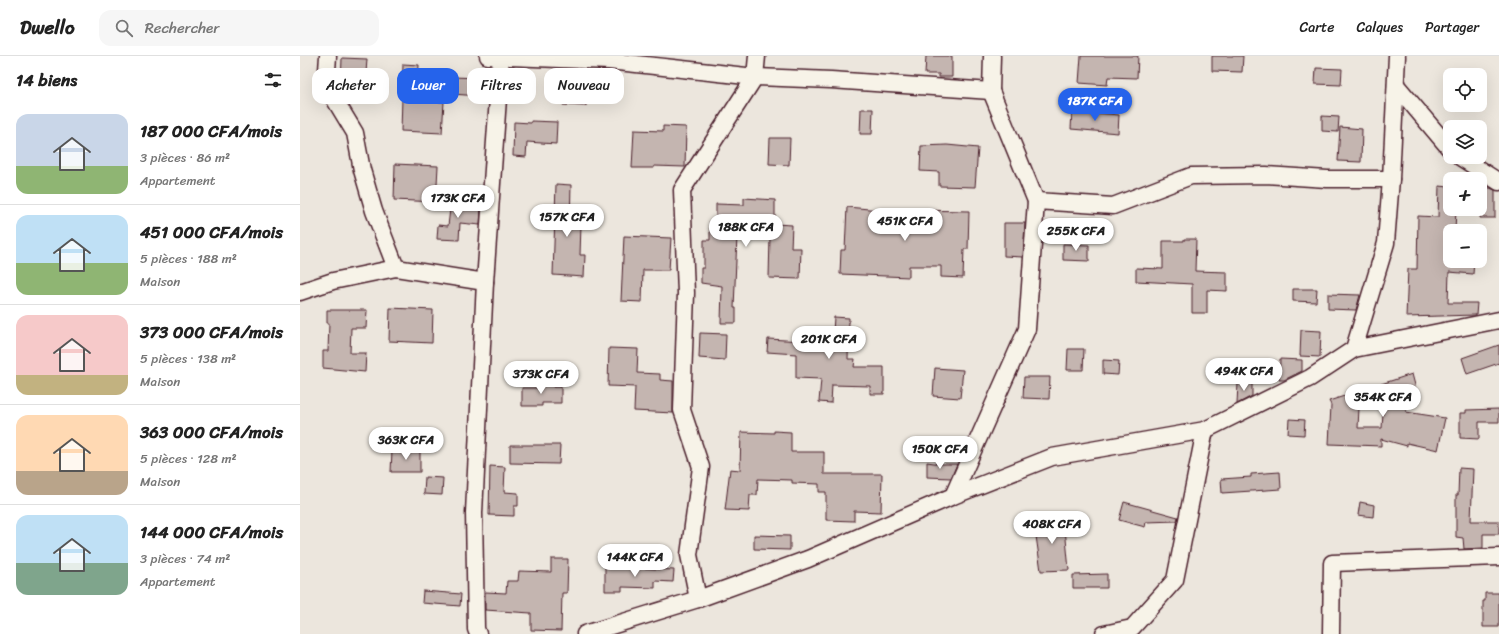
<!DOCTYPE html>
<html lang="fr">
<head>
<meta charset="utf-8">
<style>
  :root { --surface:#fff; --page:#f6f6f6; --text:#222; --muted:#767676; --line:#e0e0e0; --accent:#2563eb }
  body { margin:0; font-family:Sriracha,sans-serif; background:var(--page); color:var(--text); height:100vh; display:flex; flex-direction:column; font-size:15px; white-space:nowrap }
  * { box-sizing:border-box; margin:0 }
  p { font-size:13px; color:var(--muted) }
  .icon { flex:none; width:22px; height:22px; fill:none; stroke:currentColor; stroke-width:2; stroke-linecap:round; stroke-linejoin:round }
  .map { position:relative; flex:1; overflow:hidden }
  .drawer { display:flex; flex-direction:column; background:var(--surface); width:300px }
  .drawer>* { flex:none }
  .top-card { position:absolute; left:12px; top:12px; width:380px; height:36px; display:flex; gap:8px }
  .buttons { position:absolute; left:1143px; top:12px; display:grid; gap:8px }
  .buttons a { display:grid; place-items:center; width:44px; height:44px; border-radius:8px; background:var(--surface); box-shadow:0 4px 16px #0002; font-size:20px }
  .price { position:absolute; translate:-50% -34px; padding:0 9px; border-radius:14px; background:#fff; color:#222; font-size:13px; line-height:26px; filter:drop-shadow(0 1px 2px #0008) }
  .price::after { content:''; position:absolute; left:50%; top:24px; width:12px; height:9px; margin-left:-6px; background:inherit; clip-path:polygon(0 0,100% 0,50% 100%) }
  .price.current { background:var(--accent); color:#fff }
  ul { padding:0; list-style:none }
  li { display:flex; align-items:center; gap:12px; height:100px; padding:0 16px }
  li+li { border-top:1px solid var(--line) }
  li span { display:grid; place-items:center; flex:none; width:112px; height:80px; border-radius:12px; color:#555 }
  li>.icon { margin-inline-start:auto }
  span .icon { width:48px; height:48px; fill:#fffc; stroke-width:1 }
  li b { font-size:17px }
  h2 { display:flex; justify-content:space-between; align-items:center; height:48px; padding:0 16px; font-size:17px }
  .tag { padding:0 14px; border-radius:12px; background:var(--surface); box-shadow:0 4px 16px #0002; font-size:14px; line-height:36px }
  .tag.current { background:var(--accent); color:#fff }
  header { display:flex; align-items:center; gap:24px; box-sizing:border-box; height:56px; padding:0 20px; background:var(--surface); border-bottom:1px solid var(--line) }
  header strong { font-size:19px }
  nav { display:flex; gap:22px; margin-inline-start:auto; font-size:14px }
  .search { width:280px; height:36px; background:var(--page); display:flex; align-items:center; gap:10px; box-sizing:border-box; padding:0 14px; border-radius:12px; color:var(--muted); font-size:15px }
  main { display:flex; flex:1; min-height:0 }
  .map>svg:first-child { display:block }
  .building { fill:#c4b5b0; stroke:#4a1f2b; fill-rule:evenodd }
  .lines { fill:none; stroke-linecap:round; stroke-linejoin:round }
  .minor-casing { stroke:#4a1f2b; stroke-width:19 }
  .minor { stroke:#f7f3e8; stroke-width:16 }
</style>
</head>
<body>
<header>
<strong>Dwello</strong>
<div class="search"><svg class="icon" aria-label="search" viewBox="0 0 24 24"><circle cx="10" cy="10" r="6"/><path d="M15 15l6 6"/></svg>Rechercher</div>
<nav><a>Carte</a><a>Calques</a><a>Partager</a></nav>
</header>
<main>
<section class="drawer">
<h2>14 biens<svg class="icon" aria-label="filters" viewBox="0 0 24 24"><path d="M4 7h16M4 17h16"/><circle cx="9" cy="7" r="2"/><circle cx="15" cy="17" r="2"/></svg></h2>
<ul>
<li><span style="background:linear-gradient(#c9d6e8 65%,#8fb573 0)"><svg class="icon" aria-label="home" viewBox="0 0 24 24"><path d="M3 11l9-7 9 7M6 9v11h12V9"/></svg></span><div><b>187 000 CFA/mois</b><p>3 pièces · 86 m²</p><p>Appartement</p></div></li>
<li><span style="background:linear-gradient(#bfe0f5 60%,#8fb573 0)"><svg class="icon" aria-label="home" viewBox="0 0 24 24"><path d="M3 11l9-7 9 7M6 9v11h12V9"/></svg></span><div><b>451 000 CFA/mois</b><p>5 pièces · 188 m²</p><p>Maison</p></div></li>
<li><span style="background:linear-gradient(#f6c9c9 75%,#c2b280 0)"><svg class="icon" aria-label="home" viewBox="0 0 24 24"><path d="M3 11l9-7 9 7M6 9v11h12V9"/></svg></span><div><b>373 000 CFA/mois</b><p>5 pièces · 138 m²</p><p>Maison</p></div></li>
<li><span style="background:linear-gradient(#ffd9b3 70%,#b9a48a 0)"><svg class="icon" aria-label="home" viewBox="0 0 24 24"><path d="M3 11l9-7 9 7M6 9v11h12V9"/></svg></span><div><b>363 000 CFA/mois</b><p>5 pièces · 128 m²</p><p>Maison</p></div></li>
<li><span style="background:linear-gradient(#bfe0f5 60%,#7fa58c 0)"><svg class="icon" aria-label="home" viewBox="0 0 24 24"><path d="M3 11l9-7 9 7M6 9v11h12V9"/></svg></span><div><b>144 000 CFA/mois</b><p>3 pièces · 74 m²</p><p>Appartement</p></div></li>
</ul>
</section>
<div class="map">
<svg width="1199" height="578" viewBox="0 0 1199 578">
  <rect width="100%" height="100%" fill="#ece6dd"/>
  <filter id="ink" filterUnits="userSpaceOnUse"><feTurbulence type="fractalNoise" baseFrequency=".025" numOctaves="2"/><feDisplacementMap in="SourceGraphic" scale="8" xChannelSelector="R" yChannelSelector="G"/><feConvolveMatrix kernelMatrix="1 2 1 2 8 2 1 2 1" color-interpolation-filters="sRGB"/></filter>
  <g filter="url(#ink)">
    <g class="building">
      <polygon points="626,0 652,0 652,21 639,21 639,18 625,18"/>
      <polygon points="781,0 838,0 837,22 808,21 807,29 779,27"/>
      <polygon points="912,0 943,0 942,16 912,15"/>
      <polygon points="42,2 67,3 65,31 41,29"/>
      <polygon points="103,8 119,9 117,45 144,46 142,77 101,75"/>
      <polygon points="1016,12 1042,13 1041,29 1015,28"/>
      <rect x="216" y="17" width="14" height="21"/>
      <polygon points="153,21 180,22 179,40 152,38"/>
      <polygon points="263,32 286,33 286,50 263,49"/>
      <polygon points="561,53 573,53 572,78 560,78"/>
      <polygon points="772,55 819,59 818,77 771,73"/>
      <polygon points="1022,60 1039,61 1038,76 1022,75"/>
      <polygon points="231,65 257,66 256,88 227,86 226,101 213,100 214,66 231,67"/>
      <polygon points="363,70 386,71 385,111 354,110 354,112 332,112 334,74 363,75"/>
      <polygon points="1040,71 1062,73 1061,106 1038,105"/>
      <polygon points="470,82 490,82 489,109 469,108"/>
      <polygon points="647,89 678,92 675,131 639,130 639,116 620,115 621,90"/>
      <polygon points="95,108 138,110 136,146 94,144"/>
      <polygon points="256,128 271,129 270,169 281,169 280,199 285,199 284,221 253,219"/>
      <polygon points="1139,130 1150,131 1150,153 1156,153 1155,175 1150,175 1149,205 1174,205 1173,218 1149,216 1148,247 1177,247 1176,259 1106,261 1108,213 1117,213 1118,160 1138,161"/>
      <polygon points="1180,131 1190,132 1195,134 1195,162 1180,162"/>
      <polygon points="152,136 161,137 161,151 181,153 180,169 160,167 159,184 137,183 138,169 148,170"/>
      <polygon points="444,142 475,144 475,168 492,169 491,192 501,192 500,223 469,222 470,181 437,180 434,252 436,252 436,267 421,267 422,230 401,227 401,212 404,212 404,184 410,184 410,165 416,165 416,148 444,149"/>
      <polygon points="547,151 580,154 579,159 610,160 610,154 669,155 668,193 664,193 663,222 641,221 641,210 609,210 609,221 540,218 541,194 545,194"/>
      <polygon points="704,167 725,167 723,201 704,200"/>
      <polygon points="324,180 371,182 369,214 343,214 342,246 321,245"/>
      <polygon points="884,183 896,183 895,215 927,216 927,235 907,234 907,257 892,257 892,228 836,225 836,212 863,213 863,185 884,185"/>
      <polygon points="763,188 789,189 789,205 763,204"/>
      <polygon points="993,233 1017,233 1016,246 993,245"/>
      <polygon points="1028,238 1060,239 1056,254 1028,253"/>
      <polygon points="90,252 133,254 132,287 89,285"/>
      <polygon points="27,254 67,254 66,272 51,272 50,297 66,297 65,316 23,312 23,295 28,295 29,267 27,267"/>
      <polygon points="534,261 549,262 548,303 555,303 554,311 584,311 584,338 570,338 570,330 532,329 531,347 519,346 521,323 496,322 496,298 467,296 468,283 502,285 503,275 533,276"/>
      <polygon points="1001,274 1021,275 1020,301 1000,300"/>
      <polygon points="400,277 426,278 425,304 399,302"/>
      <polygon points="1199,289 1199,307 1167,318 1162,302"/>
      <polygon points="309,292 338,293 337,317 360,318 360,324 373,325 373,357 334,355 335,331 308,330"/>
      <polygon points="768,293 784,293 783,314 767,314"/>
      <polygon points="980,303 1002,304 1002,315 984,324 979,324"/>
      <polygon points="803,304 819,305 818,319 803,318"/>
      <polygon points="635,312 663,314 660,342 633,340"/>
      <path d="M1112 318 1116 333 1108 336 1106 356 1145 362 1138 394 1107 387V390L1081 383V390L1029 388 1031 349 1029 345ZM1084 343 1082 372H1058L1059 352Z"/>
      <polygon points="724,321 750,321 749,343 723,342"/>
      <polygon points="241,326 253,326 253,331 261,331 261,347 242,347 242,350 222,350 222,332 241,332"/>
      <polygon points="938,327 952,327 952,340 937,348"/>
      <polygon points="1199,353 1199,366 1179,366 1179,383 1160,382 1160,357 1166,357 1166,354"/>
      <polygon points="989,363 1005,364 1004,379 988,378"/>
      <polygon points="474,375 491,376 491,396 524,396 524,418 582,418 581,456 554,455 554,465 526,464 526,436 519,436 519,428 492,427 492,424 458,423 457,439 450,439 449,455 425,454 430,413 440,414 441,376 474,377"/>
      <polygon points="210,389 260,389 259,408 210,407"/>
      <polygon points="92,394 120,395 120,416 91,416"/>
      <polygon points="627,406 641,408 657,408 651,422 627,421"/>
      <polygon points="190,410 205,411 204,436 218,437 218,450 214,450 214,460 189,459"/>
      <polygon points="1159,412 1173,413 1171,465 1199,465 1199,478 1183,478 1183,492 1164,493 1163,482 1156,481 1156,439 1158,439"/>
      <polygon points="980,416 981,433 922,437 921,423 951,421 951,418"/>
      <polygon points="125,421 143,422 142,439 124,438"/>
      <polygon points="824,446 878,461 877,465 846,466 845,471 819,464"/>
      <polygon points="1060,446 1074,449 1073,461 1058,459"/>
      <polygon points="764,462 769,514 741,515 734,466"/>
      <polygon points="454,479 490,480 490,494 454,493"/>
      <polygon points="251,503 268,503 267,537 262,537 261,575 231,574 231,557 185,554 185,536 206,537 207,525 218,525 219,515 251,516"/>
      <polygon points="305,510 374,514 373,526 355,525 355,532 322,531 322,535 305,535"/>
      <polygon points="807,518 807,532 773,532 773,519"/>
      <polygon points="123,535 161,538 160,550 122,547"/>
      <polygon points="1185,537 1199,537 1199,571 1183,571 1183,545 1185,545"/>
    </g>
    <g class="lines">
      <defs>
        <g id="minor">
          <polyline points="28,0 26,29 55,77 62,114 74,155 96,212 185,226 174,457 176,573 178,578"/>
          <polyline points="188,0 309,5 455,21 531,24 691,35"/>
          <polyline points="1096,29 1150,93"/>
          <polyline points="1160,101 1199,126"/>
          <polyline points="736,145 813,150 891,120 966,119 1027,123 1091,123"/>
          <polyline points="185,226 201,0"/>
          <polyline points="0,236 33,225 96,212"/>
          <polyline points="1054,293 1086,187 1091,123 1097,0"/>
          <polyline points="653,440 727,273 736,145 691,35 692,0"/>
          <polyline points="398,543 389,499 401,411 382,354 386,237 382,134 455,21 457,0"/>
          <polyline points="285,578 398,543 508,503 653,440 752,401 905,374 1010,322 1054,293 1199,264"/>
          <polyline points="804,578 832,572 875,524 905,374"/>
          <polyline points="1031,578 1032,507 1199,501"/>
        </g>
      </defs>
      <use href="#minor" class="minor-casing"/>
      <use href="#minor" class="minor"/>
    </g>
  </g>
</svg>
<div class="buttons">
<a><svg class="icon" aria-label="locate" viewBox="0 0 24 24"><circle cx="12" cy="12" r="6"/><path d="M12 2v4M12 18v4M2 12h4M18 12h4"/></svg></a>
<a><svg class="icon" aria-label="layers" viewBox="0 0 24 24"><path d="M12 4l9 5-9 5-9-5zM3 14l9 5 9-5"/></svg></a>
<a>+</a>
<a>−</a>
</div>
<b class="price current" style="left:795px;top:66px">187K CFA</b>
<b class="price" style="left:158px;top:163px">173K CFA</b>
<b class="price" style="left:267px;top:182px">157K CFA</b>
<b class="price" style="left:605px;top:186px">451K CFA</b>
<b class="price" style="left:446px;top:192px">188K CFA</b>
<b class="price" style="left:776px;top:196px">255K CFA</b>
<b class="price" style="left:529px;top:304px">201K CFA</b>
<b class="price" style="left:944px;top:336px">494K CFA</b>
<b class="price" style="left:241px;top:339px">373K CFA</b>
<b class="price" style="left:1083px;top:362px">354K CFA</b>
<b class="price" style="left:106px;top:405px">363K CFA</b>
<b class="price" style="left:640px;top:414px">150K CFA</b>
<b class="price" style="left:752px;top:489px">408K CFA</b>
<b class="price" style="left:335px;top:522px">144K CFA</b>
<div class="top-card">
<a class="tag">Acheter</a>
<a class="tag current">Louer</a>
<a class="tag">Filtres</a>
<a class="tag">Nouveau</a>
</div>
</div>
</main>
</body>
</html>
